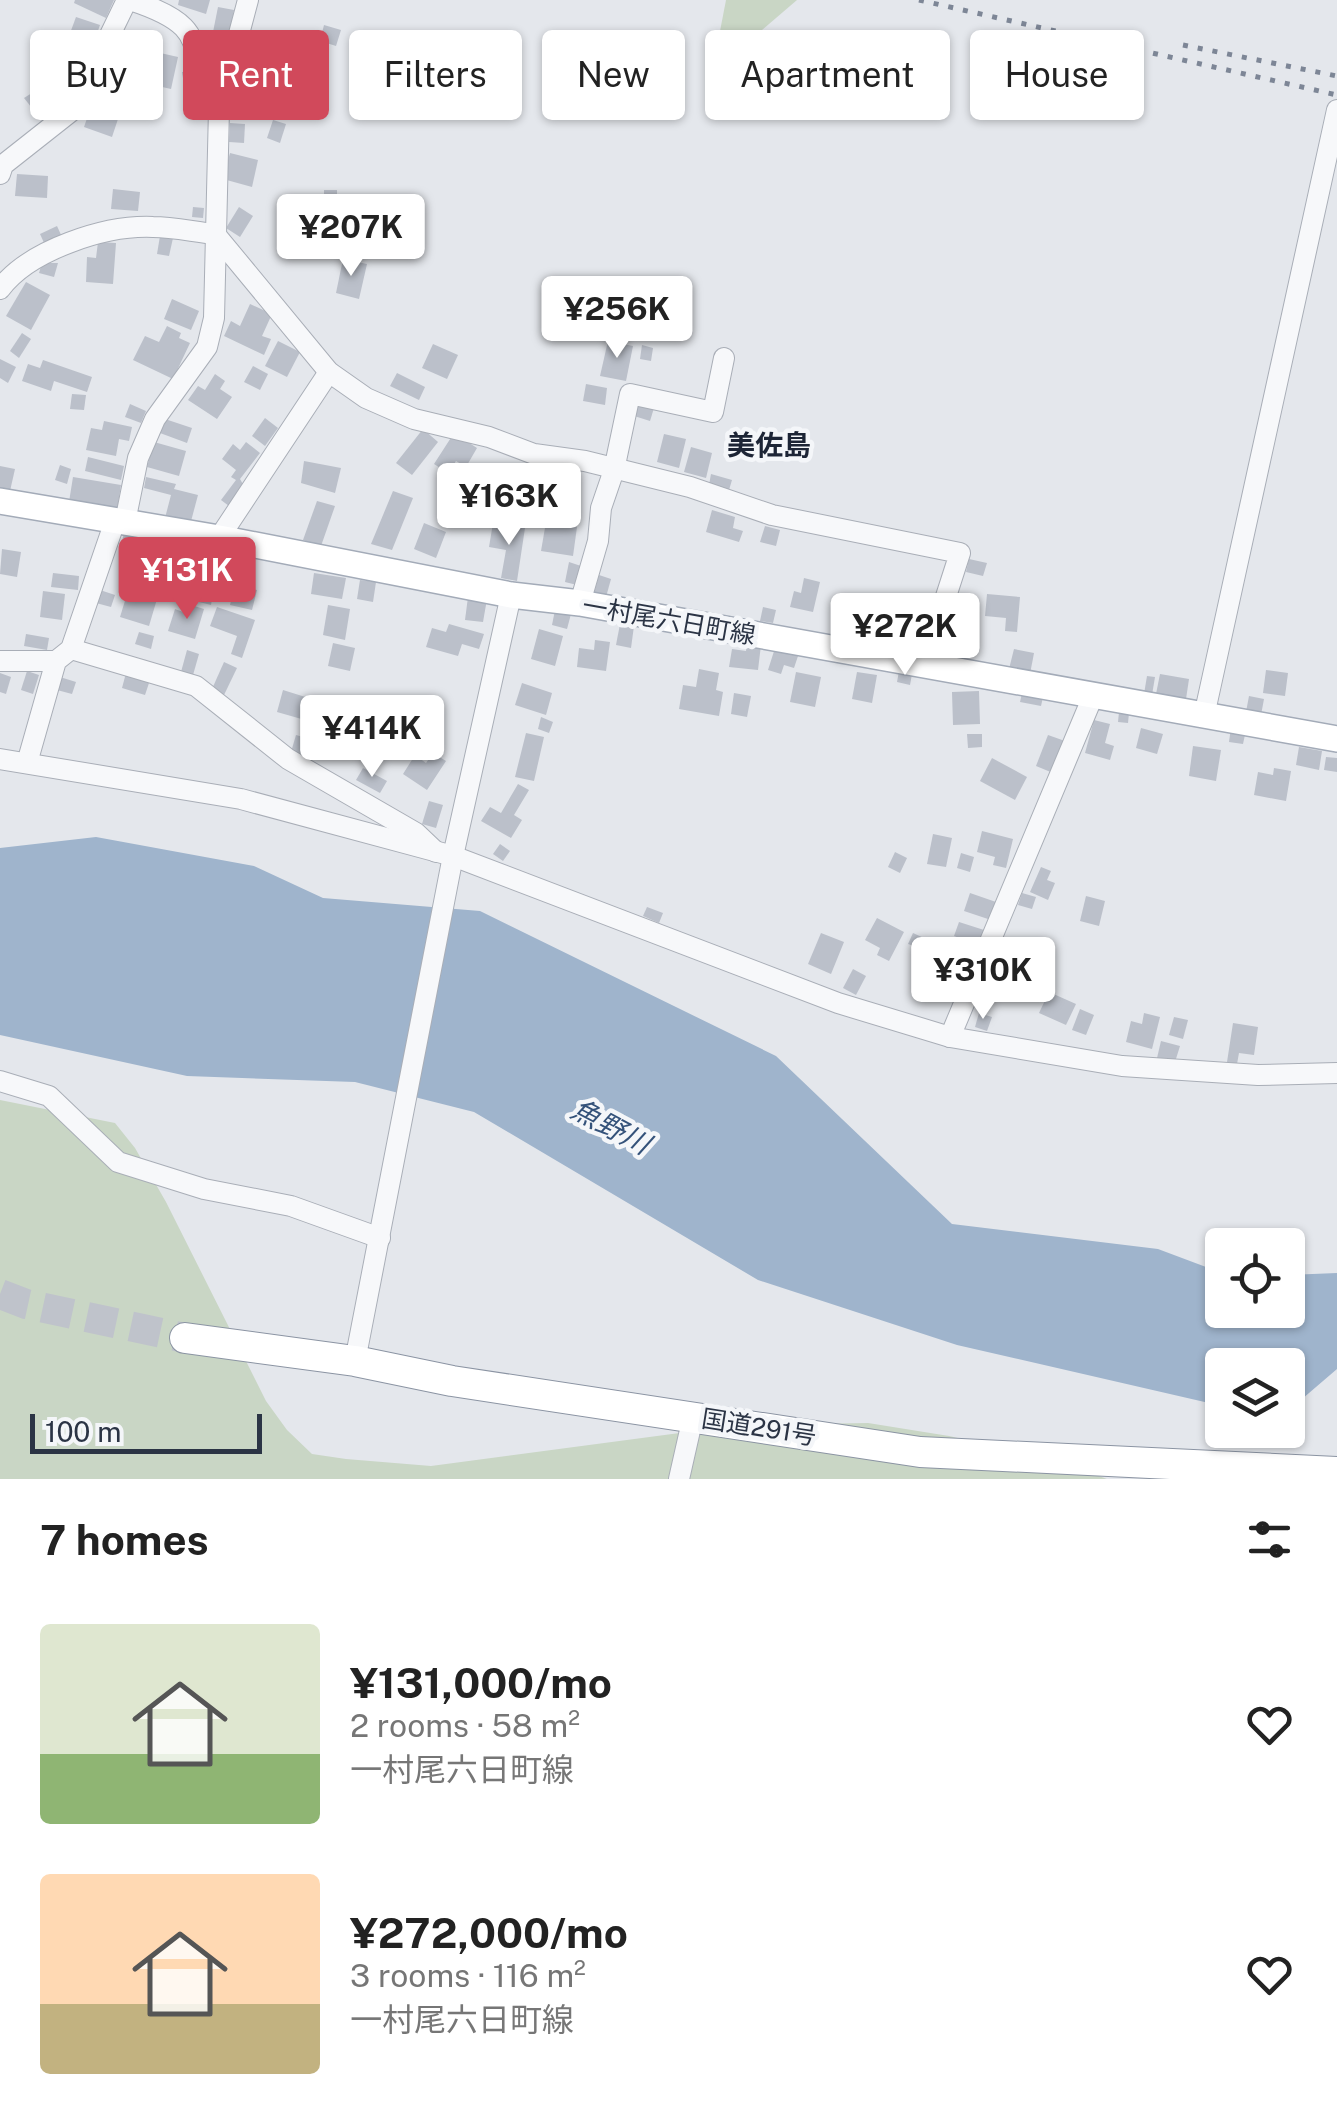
<!DOCTYPE html>
<html lang="en">
<head>
<meta charset="utf-8">
<style>
  :root { --surface:#fff; --page:#f6f6f6; --text:#222; --muted:#767676; --accent:#d1495b }
  body { margin:0; font-family:"Public Sans","Noto Sans JP",sans-serif; background:var(--page); color:var(--text); height:100vh; display:flex; flex-direction:column; font-size:38px; white-space:nowrap }
  * { box-sizing:border-box; margin:0 }
  p { font-size:32px; color:var(--muted) }
  .icon { flex:none; width:55px; height:55px; fill:none; stroke:currentColor; stroke-width:2; stroke-linecap:round; stroke-linejoin:round }
  .map { position:relative; height:1479px; overflow:hidden }
  .details { display:flex; flex-direction:column; background:var(--surface); flex:1 }
  .details>* { flex:none }
  .guide { position:absolute; left:30px; top:30px; width:1278px; height:90px; display:flex; gap:20px }
  .tools { position:absolute; left:1205px; top:1228px; display:grid; gap:20px }
  .tools a { display:grid; place-items:center; width:100px; height:100px; border-radius:10px; background:var(--surface); box-shadow:0 2px 8px #0004; font-size:50px }
  .scale { position:absolute; left:30px; bottom:25px; width:232px; box-sizing:border-box; padding-left:10px; border:5px solid #2b3445; border-top:0; font-size:28px; line-height:35px; white-space:nowrap; color:#2b3445; -webkit-text-stroke:8px #f4f6f9; paint-order:stroke }
  .price { position:absolute; translate:-50% -85px; padding:0 22px; border-radius:10px; background:#fff; color:#222; font-size:32px; line-height:65px; filter:drop-shadow(0 2px 5px #0008) }
  .price::after { content:''; position:absolute; left:50%; top:60px; width:30px; height:22px; margin-left:-15px; background:inherit; clip-path:polygon(0 0,100% 0,50% 100%) }
  .price.current { background:var(--accent); color:#fff }
  ul { padding:0; list-style:none }
  li { display:flex; align-items:center; gap:30px; height:250px; padding:0 40px }
  li span { display:grid; place-items:center; flex:none; width:280px; height:200px; border-radius:10px; color:#555 }
  li>.icon { margin-inline-start:auto }
  span .icon { width:120px; height:120px; fill:#fffc; stroke-width:1 }
  li b { font-size:42px }
  h2 { display:flex; justify-content:space-between; align-items:center; height:120px; padding:0 40px; font-size:42px }
  .chip { padding:0 35px; border-radius:10px; background:var(--surface); box-shadow:0 2px 8px #0004; font-size:35px; line-height:90px }
  .chip.current { background:var(--accent); color:#fff }
  .map>svg:first-child { display:block }
  .green { fill:#c9d6c5 }
  .water { fill:#9fb4cc }
  .building { fill:#bbc0ca }
  .lines { fill:none; stroke-linecap:round; stroke-linejoin:round }
  .highway-tunnel { stroke:#bfc3cb; stroke-width:30; stroke-dasharray:30 15; stroke-linecap:butt }
  .minor-casing { stroke:#a9aeb7; stroke-width:22 }
  .major-casing { stroke:#a3abb8; stroke-width:28 }
  .highway-casing { stroke:#8b94a3; stroke-width:32 }
  .minor { stroke:#f7f8fa; stroke-width:20 }
  .major { stroke:#fff; stroke-width:25 }
  .highway { stroke:#fff; stroke-width:30 }
  .rail { stroke:#7d8696; stroke-width:5; stroke-dasharray:5 10; stroke-linecap:butt }
  .labels { text-anchor:middle; dominant-baseline:central; stroke-width:9; stroke-linejoin:round; paint-order:stroke }
  .street-label { font-size:25px; fill:#2b3445; stroke:#f4f6f9 }
  .neighbourhood-label { font-size:28px; font-weight:bold; fill:#1d2536; stroke:#f4f6f9 }
  .water-label { font-size:28px; font-style:italic; fill:#34527a; stroke:#f4f6f9 }
</style>
</head>
<body>
<div class="map">
<svg width="1337" height="1479" viewBox="0 0 1337 1479">
  <rect width="100%" height="100%" fill="#e4e7ec"/>
  <g class="green">
    <polygon points="726,0 797,0 733,55 716,52"/>
    <polygon points="0,1100 115,1123 135,1148 166,1202 266,1401 287,1430 312,1454 346,1459 431,1466 740,1425 868,1423 949,1436 1058,1461 1107,1479 0,1479"/>
  </g>
  <polygon class="water" points="96,837 254,866 323,898 480,911 776,1056 952,1224 1158,1249 1222,1273 1222,1310 1288,1310 1288,1275 1337,1273 1337,1369 1288,1411 1288,1365 1222,1365 1222,1406 957,1345 758,1280 474,1112 355,1082 187,1076 0,1035 0,848"/>
  <g class="building">
    <polygon points="75,0 114,0 106,18 74,3"/>
    <polygon points="179,0 210,0 206,14 178,5"/>
    <polygon points="218,7 234,10 229,35 213,32"/>
    <polygon points="76,17 100,25 93,45 69,36"/>
    <polygon points="324,25 341,30 336,46 320,41"/>
    <polygon points="278,36 309,37 308,62 277,60"/>
    <polygon points="156,52 178,57 171,89 149,84"/>
    <polygon points="194,71 196,88 185,90 182,72"/>
    <polygon points="268,81 289,88 281,112 250,101 255,87 265,90"/>
    <polygon points="35,91 49,109 39,117 24,98"/>
    <polygon points="95,95 123,104 112,137 84,127"/>
    <polygon points="273,120 286,124 280,143 267,138"/>
    <polygon points="230,123 245,124 244,143 229,142"/>
    <polygon points="230,153 258,160 252,187 223,179"/>
    <polygon points="17,174 48,176 47,198 15,196"/>
    <polygon points="113,189 140,192 138,211 111,209"/>
    <rect x="324" y="190" width="13" height="15"/>
    <polygon points="193,207 204,208 203,218 192,217"/>
    <polygon points="239,207 253,216 240,237 226,228"/>
    <polygon points="57,226 62,237 45,245 40,234"/>
    <polygon points="160,236 173,238 169,256 157,254"/>
    <polygon points="98,242 116,243 113,284 86,282 87,257 96,258"/>
    <polygon points="343,259 367,264 359,299 336,293"/>
    <polygon points="42,263 58,263 54,277 39,273"/>
    <polygon points="26,282 50,295 31,330 6,316"/>
    <polygon points="172,299 199,311 191,330 164,319"/>
    <polygon points="250,304 272,314 262,336 271,339 264,355 224,336 231,321 240,326"/>
    <polygon points="167,326 181,333 179,338 190,343 173,379 133,360 145,336 159,342"/>
    <polygon points="22,333 31,339 19,358 10,351"/>
    <polygon points="278,341 300,352 287,377 265,366"/>
    <polygon points="608,341 633,346 626,381 600,376"/>
    <polygon points="433,344 458,355 447,379 422,368"/>
    <polygon points="642,345 653,348 651,361 640,359"/>
    <polygon points="0,359 16,367 8,383 0,378"/>
    <polygon points="43,360 92,377 87,392 54,381 51,391 22,381 28,364 40,368"/>
    <polygon points="253,366 268,374 260,390 244,382"/>
    <polygon points="397,373 425,387 419,400 390,386"/>
    <polygon points="215,374 225,381 220,389 232,397 217,419 188,400 198,386 205,390"/>
    <polygon points="586,384 607,388 605,405 583,401"/>
    <polygon points="72,394 86,395 84,410 70,409"/>
    <polygon points="635,402 654,408 650,421 631,415"/>
    <polygon points="130,404 146,411 141,423 125,417"/>
    <polygon points="265,418 278,428 265,446 252,436"/>
    <polygon points="165,419 192,428 187,443 160,433"/>
    <polygon points="104,421 132,427 129,441 119,439 116,456 86,450 91,428 102,430"/>
    <polygon points="423,429 438,442 412,475 396,463"/>
    <polygon points="454,433 477,448 466,467 456,461 448,473 434,464"/>
    <polygon points="664,434 686,439 679,468 657,462"/>
    <polygon points="154,442 186,451 179,476 147,467"/>
    <polygon points="246,442 260,453 240,479 244,486 229,506 221,500 236,480 231,477 236,470 222,459 233,444 240,450"/>
    <polygon points="691,447 712,453 706,478 684,472"/>
    <polygon points="88,457 124,466 121,480 85,471"/>
    <polygon points="304,461 341,468 335,493 301,483"/>
    <polygon points="60,465 71,469 67,484 55,480"/>
    <polygon points="0,466 15,469 10,491 0,489"/>
    <polygon points="561,468 574,470 570,490 558,487"/>
    <polygon points="711,474 732,480 729,490 709,485"/>
    <polygon points="73,477 121,485 117,510 69,502"/>
    <polygon points="146,477 176,484 174,489 198,495 190,525 165,518 171,495 144,488"/>
    <polygon points="393,491 413,498 392,550 371,544"/>
    <polygon points="317,501 335,506 321,546 303,540"/>
    <polygon points="712,510 735,517 733,528 743,531 739,542 706,532"/>
    <polygon points="546,522 577,527 573,556 541,551"/>
    <polygon points="424,523 446,532 436,558 414,549"/>
    <polygon points="493,523 525,528 517,581 501,578 506,550 489,547"/>
    <polygon points="765,526 780,530 776,546 760,542"/>
    <polygon points="124,532 140,536 137,556 120,552"/>
    <polygon points="195,545 224,552 219,569 190,561"/>
    <polygon points="2,549 21,552 17,577 0,574"/>
    <polygon points="969,559 987,563 983,576 966,572"/>
    <polygon points="569,562 581,566 577,585 565,582"/>
    <polygon points="177,564 189,565 187,582 175,581"/>
    <polygon points="155,565 170,569 166,582 151,577"/>
    <polygon points="53,573 79,576 78,590 51,587"/>
    <polygon points="200,573 216,576 211,605 195,601"/>
    <polygon points="314,573 346,578 342,599 311,594"/>
    <polygon points="599,575 611,579 606,597 594,593"/>
    <polygon points="804,578 820,582 813,612 790,607 794,591 801,593"/>
    <polygon points="360,580 376,582 373,602 357,599"/>
    <polygon points="235,585 257,590 252,610 230,605"/>
    <polygon points="100,590 115,595 111,607 96,603"/>
    <polygon points="43,591 65,594 62,620 40,617"/>
    <polygon points="128,591 157,599 149,626 120,617"/>
    <polygon points="987,594 1020,597 1017,632 1005,631 1006,618 985,616"/>
    <polygon points="468,597 487,599 483,622 465,620"/>
    <polygon points="188,604 204,609 195,639 168,631 175,609 186,613"/>
    <polygon points="328,605 350,609 345,640 323,635"/>
    <polygon points="217,607 255,620 242,658 231,654 237,636 210,626"/>
    <polygon points="763,607 776,610 773,623 760,621"/>
    <polygon points="555,610 571,614 567,629 552,625"/>
    <polygon points="901,616 924,620 920,642 897,637"/>
    <polygon points="948,621 973,629 966,651 941,643"/>
    <polygon points="449,624 484,634 479,649 462,644 458,656 426,647 432,628 446,632"/>
    <polygon points="620,624 634,626 631,648 616,645"/>
    <polygon points="539,629 563,636 555,666 531,659"/>
    <polygon points="139,632 154,636 151,649 135,644"/>
    <polygon points="26,634 49,638 47,650 24,646"/>
    <polygon points="595,640 610,642 606,671 577,667 579,648 594,650"/>
    <polygon points="333,643 355,648 350,671 328,666"/>
    <polygon points="747,644 761,645 758,670 729,667 732,649 746,651"/>
    <polygon points="775,648 798,656 794,668 784,665 781,674 768,670"/>
    <polygon points="1014,649 1034,653 1030,674 1009,669"/>
    <polygon points="187,650 199,654 193,675 181,672"/>
    <polygon points="224,662 237,668 224,695 212,689"/>
    <polygon points="699,669 719,673 716,690 723,692 719,716 679,709 683,685 696,687"/>
    <polygon points="1266,670 1288,673 1285,696 1263,693"/>
    <polygon points="27,671 39,675 33,694 21,690"/>
    <polygon points="899,671 912,674 910,685 897,682"/>
    <polygon points="796,672 821,677 815,707 790,702"/>
    <polygon points="857,672 877,675 872,703 852,699"/>
    <polygon points="0,673 11,677 6,694 0,692"/>
    <polygon points="126,673 150,680 145,695 122,688"/>
    <polygon points="1160,674 1189,679 1186,699 1156,694"/>
    <polygon points="1147,676 1155,677 1152,695 1144,694"/>
    <polygon points="60,677 76,682 72,694 57,690"/>
    <polygon points="522,683 552,693 546,715 515,705"/>
    <polygon points="283,690 318,701 312,722 277,712"/>
    <polygon points="979,691 980,724 953,725 952,692"/>
    <polygon points="734,693 751,696 747,717 731,714"/>
    <polygon points="1022,693 1043,697 1041,706 1020,702"/>
    <polygon points="1249,696 1264,699 1261,715 1246,712"/>
    <polygon points="1119,712 1129,713 1128,723 1118,722"/>
    <polygon points="366,713 396,732 380,757 352,734"/>
    <polygon points="541,717 553,722 549,733 538,729"/>
    <polygon points="1094,720 1110,724 1105,743 1114,746 1110,760 1085,753"/>
    <polygon points="1231,727 1246,730 1243,744 1229,742"/>
    <polygon points="1141,728 1163,734 1157,754 1136,748"/>
    <polygon points="526,733 544,737 534,781 515,777"/>
    <polygon points="967,734 982,734 982,747 968,748"/>
    <polygon points="296,735 314,740 309,757 291,752"/>
    <polygon points="1048,735 1065,741 1053,773 1036,766"/>
    <polygon points="1193,746 1221,750 1216,781 1189,776"/>
    <polygon points="1299,747 1322,751 1319,770 1296,765"/>
    <polygon points="433,753 446,761 427,790 403,774 415,755 426,763"/>
    <polygon points="1326,757 1337,758 1337,772 1324,770"/>
    <polygon points="992,758 1027,777 1015,800 980,781"/>
    <polygon points="363,768 387,781 380,793 356,780"/>
    <polygon points="1274,768 1291,771 1286,801 1254,795 1258,772 1273,775"/>
    <polygon points="518,784 529,790 514,815 522,820 511,838 481,821 490,807 501,813"/>
    <polygon points="429,801 443,805 436,828 422,824"/>
    <polygon points="982,831 1013,839 1006,868 993,865 995,857 977,852"/>
    <polygon points="933,834 952,838 946,867 927,864"/>
    <polygon points="500,844 510,851 503,861 493,854"/>
    <polygon points="895,852 907,858 900,873 888,867"/>
    <polygon points="961,853 974,857 970,872 957,868"/>
    <polygon points="1041,867 1051,871 1047,880 1055,883 1048,900 1030,892"/>
    <polygon points="970,893 996,902 991,920 964,911"/>
    <polygon points="1022,893 1036,897 1032,909 1018,905"/>
    <polygon points="1086,896 1105,901 1099,926 1080,921"/>
    <polygon points="647,907 663,913 659,923 643,916"/>
    <polygon points="877,918 904,932 889,961 877,955 880,948 865,940"/>
    <polygon points="959,922 984,930 978,945 954,936"/>
    <polygon points="821,933 844,942 831,974 808,964"/>
    <polygon points="913,933 924,938 920,948 908,944"/>
    <polygon points="950,946 961,951 945,988 915,975 925,952 937,957 940,951 946,954"/>
    <polygon points="991,963 1005,970 1008,964 1026,973 1020,985 1010,980 1004,994 981,984"/>
    <polygon points="853,969 866,976 856,995 843,988"/>
    <polygon points="1049,992 1076,1004 1066,1025 1039,1013"/>
    <polygon points="1080,1009 1094,1015 1086,1035 1072,1030"/>
    <polygon points="979,1013 992,1017 987,1031 975,1027"/>
    <polygon points="1144,1013 1160,1017 1152,1049 1126,1042 1131,1021 1142,1024"/>
    <polygon points="1174,1017 1188,1020 1183,1039 1169,1035"/>
    <polygon points="1233,1023 1258,1027 1254,1055 1239,1053 1237,1064 1227,1062"/>
    <polygon points="1161,1041 1180,1046 1175,1062 1157,1058"/>
  </g>
  <g class="lines">
    <polyline class="highway-tunnel" points="0,1294 26,1304 185,1338"/>
    <defs>
      <g id="minor">
        <path d="M130 0C222 30 178 51 219 109"/>
        <polyline points="0,174 3,165 74,109 127,0"/>
        <path d="M0 289C29 250 105 225 153 227 174 227 194 232 215 234L329 372 366 398 414 419 489 437 534 454 585 461 690 487 772 515 960 553 940 615 929 666"/>
        <polyline points="125,522 138,458 155,419 207,347 214,318 219,109 248,0"/>
        <polyline points="219,538 329,372"/>
        <polyline points="580,603 598,541 601,508 614,470 630,394 713,412 724,358"/>
        <polyline points="71,649 196,686 288,759 416,833 436,852"/>
        <polyline points="0,661 56,661"/>
        <polyline points="1204,716 1337,110"/>
        <polyline points="0,759 241,799 453,856 838,1003 950,1037 1122,1066 1258,1075 1337,1073"/>
        <polyline points="27,763 56,661 71,649 115,521"/>
        <polyline points="950,1037 1093,696"/>
        <polyline points="0,1081 49,1096 118,1162 204,1189 291,1206 380,1238"/>
        <polyline points="355,1361 453,856 511,595"/>
        <polyline points="679,1479 693,1417"/>
      </g>
      <polyline id="major" points="0,501 219,538 511,595 580,603 1337,739"/>
      <polyline id="highway" points="185,1338 355,1361 452,1381 920,1452 1337,1472"/>
    </defs>
    <use href="#minor" class="minor-casing"/>
    <use href="#major" class="major-casing"/>
    <use href="#highway" class="highway-casing"/>
    <use href="#minor" class="minor"/>
    <use href="#major" class="major"/>
    <use href="#highway" class="highway"/>
    <g class="rail">
      <polyline points="919,0 1337,95"/>
      <polyline points="1183,45 1337,76"/>
    </g>
  </g>
  <g class="labels">
    <g class="street-label">
      <text transform="translate(669 620) rotate(10)">一村尾六日町線</text>
      <text transform="translate(759 1427) rotate(9)">国道291号</text>
    </g>
    <g class="neighbourhood-label">
      <text x="769" y="444">美佐島</text>
    </g>
    <g class="water-label">
      <text transform="translate(611 1126) rotate(28)">魚野川</text>
    </g>
  </g>
</svg>
<div class="tools">
<a><svg class="icon" aria-label="locate" viewBox="0 0 24 24"><circle cx="12" cy="12" r="6"/><path d="M12 2v4M12 18v4M2 12h4M18 12h4"/></svg></a>
<a><svg class="icon" aria-label="layers" viewBox="0 0 24 24"><path d="M12 4l9 5-9 5-9-5zM3 14l9 5 9-5"/></svg></a>
</div>
<div class="scale">100 m</div>
<b class="price" style="left:351px;top:279px">¥207K</b>
<b class="price" style="left:617px;top:361px">¥256K</b>
<b class="price" style="left:509px;top:548px">¥163K</b>
<b class="price current" style="left:187px;top:622px">¥131K</b>
<b class="price" style="left:905px;top:678px">¥272K</b>
<b class="price" style="left:372px;top:780px">¥414K</b>
<b class="price" style="left:983px;top:1022px">¥310K</b>
<div class="guide">
<a class="chip">Buy</a>
<a class="chip current">Rent</a>
<a class="chip">Filters</a>
<a class="chip">New</a>
<a class="chip">Apartment</a>
<a class="chip">House</a>
</div>
</div>
<section class="details">
<h2>7 homes<svg class="icon" aria-label="filters" viewBox="0 0 24 24"><path d="M4 7h16M4 17h16"/><circle cx="9" cy="7" r="2"/><circle cx="15" cy="17" r="2"/></svg></h2>
<ul>
<li><span style="background:linear-gradient(#dfe7d0 65%,#8fb573 0)"><svg class="icon" aria-label="home" viewBox="0 0 24 24"><path d="M3 11l9-7 9 7M6 9v11h12V9"/></svg></span><div><b>¥131,000/mo</b><p>2 rooms · 58 m²</p><p>一村尾六日町線</p></div><svg class="icon" aria-label="heart" viewBox="0 0 24 24"><path d="M12 20l-8-8c-3-5 5-10 8-4 3-6 11-1 8 4z"/></svg></li>
<li><span style="background:linear-gradient(#ffd9b3 65%,#c2b280 0)"><svg class="icon" aria-label="home" viewBox="0 0 24 24"><path d="M3 11l9-7 9 7M6 9v11h12V9"/></svg></span><div><b>¥272,000/mo</b><p>3 rooms · 116 m²</p><p>一村尾六日町線</p></div><svg class="icon" aria-label="heart" viewBox="0 0 24 24"><path d="M12 20l-8-8c-3-5 5-10 8-4 3-6 11-1 8 4z"/></svg></li>
</ul>
</section>
</body>
</html>
